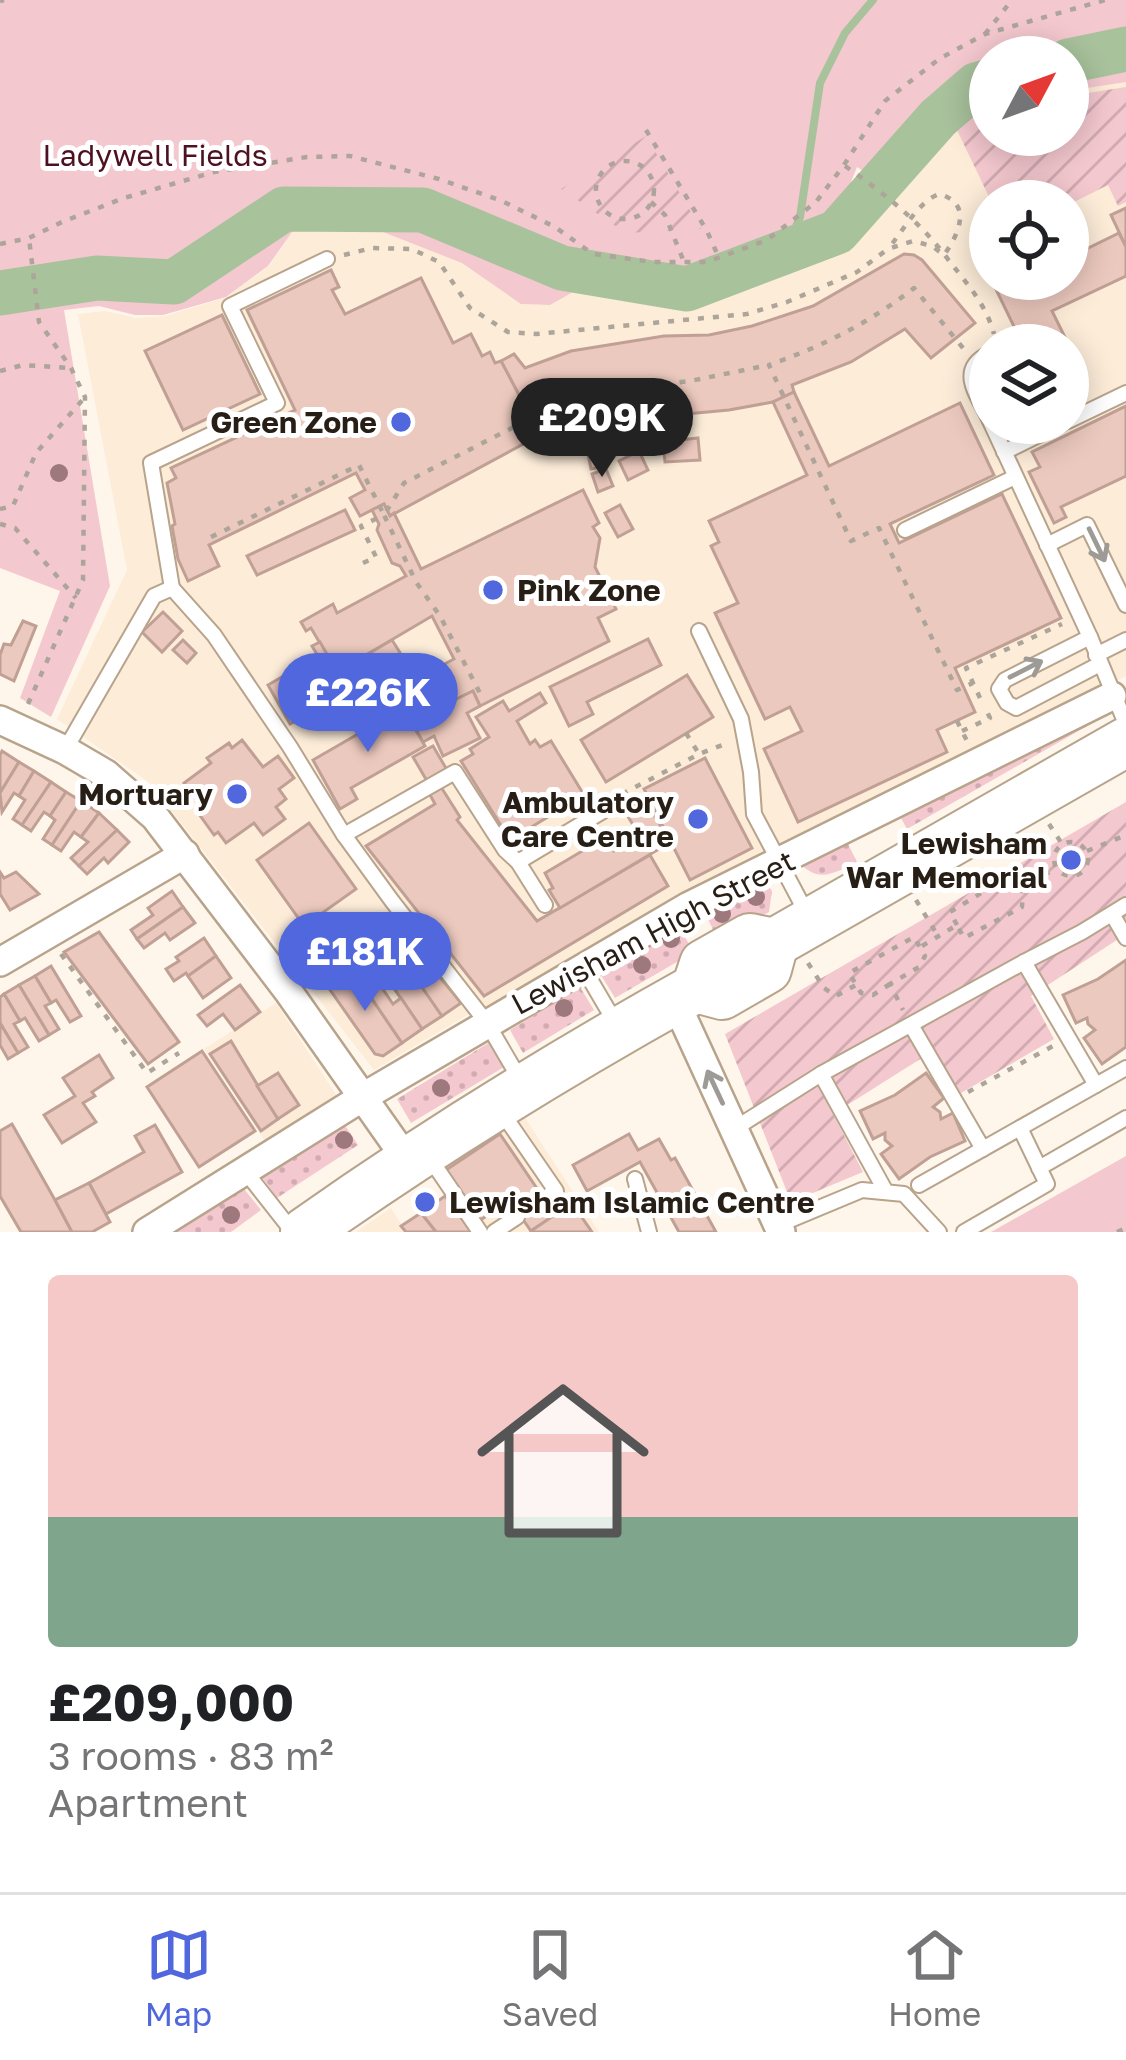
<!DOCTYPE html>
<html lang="en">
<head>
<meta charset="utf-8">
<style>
  :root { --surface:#fff; --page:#f6f6f6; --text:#202124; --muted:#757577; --line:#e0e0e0; --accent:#5067dd }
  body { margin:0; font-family:"Golos Text",sans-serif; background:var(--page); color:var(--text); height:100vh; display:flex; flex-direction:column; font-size:45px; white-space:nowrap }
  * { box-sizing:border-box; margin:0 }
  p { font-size:39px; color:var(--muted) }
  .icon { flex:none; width:66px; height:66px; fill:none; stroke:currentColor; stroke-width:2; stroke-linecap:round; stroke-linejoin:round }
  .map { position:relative; height:1232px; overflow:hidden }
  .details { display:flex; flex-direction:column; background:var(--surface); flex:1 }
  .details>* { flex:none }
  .needle { width:78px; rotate:49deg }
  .tools { position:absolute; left:969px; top:36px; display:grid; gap:24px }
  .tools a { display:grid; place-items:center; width:120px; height:120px; border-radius:50%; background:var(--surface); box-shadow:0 6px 30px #0003; font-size:60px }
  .price { position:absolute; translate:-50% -102px; padding:0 27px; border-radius:42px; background:var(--accent); color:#fff; font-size:39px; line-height:78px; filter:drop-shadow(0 3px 6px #0008) }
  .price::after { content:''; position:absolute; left:50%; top:72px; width:36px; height:27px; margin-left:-18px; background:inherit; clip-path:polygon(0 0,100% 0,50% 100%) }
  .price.on { background:#222; color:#fff }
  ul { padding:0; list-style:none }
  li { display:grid; align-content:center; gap:24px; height:636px; padding:0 48px }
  li span { display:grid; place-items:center; height:372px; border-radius:12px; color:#555 }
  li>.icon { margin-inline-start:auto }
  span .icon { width:216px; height:216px; fill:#fffc; stroke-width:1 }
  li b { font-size:51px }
  .tab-bar { display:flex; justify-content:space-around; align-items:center; height:168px; border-top:3px solid var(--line); background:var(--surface); font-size:33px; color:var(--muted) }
  .tab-bar a { display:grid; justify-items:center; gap:6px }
  .tab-bar .on { color:var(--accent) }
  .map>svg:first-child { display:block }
  .built { fill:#fcecd8; fill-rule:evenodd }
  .grass { fill:url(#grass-dots) }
  .park { fill:#f4c8cf }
  .garden { fill:url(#garden-furrows) }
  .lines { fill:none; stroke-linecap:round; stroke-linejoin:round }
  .stream { stroke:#a8c29c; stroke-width:8 }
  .river { stroke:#a8c29c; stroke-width:45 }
  .building { fill:#ecc9be; stroke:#c0a095; stroke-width:3 }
  .lane-casing { stroke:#b8a38b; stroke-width:18 }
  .street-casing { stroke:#b8a38b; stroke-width:32 }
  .highway-casing { stroke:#b8a38b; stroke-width:52 }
  .path { stroke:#ada49a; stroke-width:4.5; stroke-dasharray:6 9; stroke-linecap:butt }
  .lane { stroke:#fff; stroke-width:14 }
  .street { stroke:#fff; stroke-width:27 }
  .highway { stroke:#fff; stroke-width:48 }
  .tree { fill:#9d787c }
  .oneway { stroke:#9e9a96 }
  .poi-dot { fill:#5067dd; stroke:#fff; stroke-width:4.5 }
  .labels { text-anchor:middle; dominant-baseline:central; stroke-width:10; stroke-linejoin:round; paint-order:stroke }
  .park-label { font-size:30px; fill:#4d1122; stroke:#fff }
  .poi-label { font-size:30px; font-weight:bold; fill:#271f16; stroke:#fff; text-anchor:end }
  .street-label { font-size:30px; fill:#271f16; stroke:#fff }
</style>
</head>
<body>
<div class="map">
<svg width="1126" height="1232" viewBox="0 0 1126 1232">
  <defs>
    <pattern id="grass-dots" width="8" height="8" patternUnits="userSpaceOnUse" patternTransform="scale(3)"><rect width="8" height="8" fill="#f4c8cf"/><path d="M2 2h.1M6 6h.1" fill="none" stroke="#d1abb1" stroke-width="1.8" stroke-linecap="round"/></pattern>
    <pattern id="garden-furrows" width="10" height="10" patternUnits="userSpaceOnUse" patternTransform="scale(3)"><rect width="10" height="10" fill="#f4c8cf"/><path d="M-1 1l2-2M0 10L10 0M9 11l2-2" fill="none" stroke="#d1abb1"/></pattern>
  </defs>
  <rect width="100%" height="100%" fill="#fff6eb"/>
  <g class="built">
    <path d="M1126 79V676L1005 746 487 1014 415 923 404 931 469 1014 374 1070 150 783 57 719 127 570 78 314 105 311 136 318 165 316 225 298 269 266 312 203 462 262 522 304 550 305 573 290 678 300 842 243 969 111 990 107V135H1068V91ZM990 201H1068V279H990ZM990 345H1068V423H990Z"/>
    <polygon points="276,1003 339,1099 267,1144 204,1049"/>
    <polygon points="522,1113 599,1232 472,1232 445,1196 430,1172"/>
    <polygon points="391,1208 406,1232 356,1232"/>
  </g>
  <g class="grass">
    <polygon points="1107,708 1110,713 907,829 897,811"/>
    <path d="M845 838 857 862C835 873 818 884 799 862Z"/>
    <polygon points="766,882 772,891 769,912 718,940 704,911"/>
    <polygon points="678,926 694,952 615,998 599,972"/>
    <polygon points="580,987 594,1010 523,1053 510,1030"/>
    <polygon points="490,1042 504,1067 411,1123 397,1099"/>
    <polygon points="344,1124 358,1145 277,1198 261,1176"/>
    <polygon points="244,1189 261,1210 231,1232 174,1232"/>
  </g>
  <g class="park">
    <polygon points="0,0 1126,0 1126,82 1068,91 1068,57 990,57 990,108 969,113 890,189 857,167 851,182 861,198 864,209 843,244 681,300 573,292 550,305 521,304 462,263 312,204 268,266 226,297 163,315 135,315 99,306 64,310 110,586 51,717 20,698 60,591 0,568"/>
    <polygon points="1126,1156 1126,1232 991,1232"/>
  </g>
  <g class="garden">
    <polygon points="1126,87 1126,202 1118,206 1108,185 1068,205 1068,201 991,201 957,130 972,117 990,113 990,135 1068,135 1068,96"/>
    <polygon points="646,136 701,229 626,233 561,189"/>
    <polygon points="1126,802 1126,934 1031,996 1054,1039 961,1093 933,1051 833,1114 863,1172 791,1202 725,1034"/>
  </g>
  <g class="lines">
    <polyline class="stream" points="786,251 800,217 820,83 845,33 873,0"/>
    <g class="river">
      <polyline points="1068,61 1126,49"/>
      <polyline points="0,293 97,278 174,282 284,209 423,210 562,268 687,289 837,232 938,118 976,85 990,81"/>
    </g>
  </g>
  <g class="building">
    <polygon points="1126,208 1126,247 1111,215"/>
    <polygon points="1119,233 1126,247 1126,276 1052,311 1087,382 1068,391 1068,345 1023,345 991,279 1068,279 1068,258"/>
    <polygon points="990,249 990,277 979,254"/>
    <polygon points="904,254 914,255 922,260 975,323 931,358 905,329 851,362 792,385 794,392 773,402 729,410 653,417 653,407 625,410 569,423 540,435 501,361 514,354 525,368 571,351 664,336 709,335 752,326 813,306"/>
    <polygon points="331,270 339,287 332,290 345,314 421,278 453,343 471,334 482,356 490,352 495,363 501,361 540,435 390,516 384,504 360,516 350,498 365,490 356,473 209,545 219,566 188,581 178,559 172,526 175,524 167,483 176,478 171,468 295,410 247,310"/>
    <polygon points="222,315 260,394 183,430 145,351"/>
    <polygon points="794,392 829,466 960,403 994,475 890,524 899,543 1002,494 1061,618 955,668 975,712 937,730 947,752 798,822 764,749 802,731 790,707 765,719 715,613 738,603 711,546 719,542 709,521 807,475 773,402"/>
    <polygon points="1126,406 1126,476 1061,507 1066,517 1054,523 1029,472 1040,467 1032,452"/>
    <polygon points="698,438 700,460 665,462 663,442"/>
    <polygon points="605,451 607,466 591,469 588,454"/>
    <polygon points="639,451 648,470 628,480 619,461"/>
    <polygon points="606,469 613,486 598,492 592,474"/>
    <polygon points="583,490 599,523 593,527 600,538 595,567 616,609 598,618 609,641 480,706 473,691 444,706 428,673 454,659 432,616 337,672 311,628 306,631 301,622 333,604 337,613 406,576 400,566 392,563 377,530 379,524 372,510 384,504 390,516 394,513 421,569"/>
    <polygon points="620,505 633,529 618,537 605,513"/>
    <polygon points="345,510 355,530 257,575 247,556"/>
    <polygon points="163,612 182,631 162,652 142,632"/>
    <polygon points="23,621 36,626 14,681 0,674 0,655 4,644 11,645"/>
    <polygon points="648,639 661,665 587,702 593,714 569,726 550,687"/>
    <polygon points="183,640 196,653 187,663 173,650"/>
    <polygon points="392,640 404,659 290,724 268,685 318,656 312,646 320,642 337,672"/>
    <polygon points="687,675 713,717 606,782 581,740"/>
    <polygon points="473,691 480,706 467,713 480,738 443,756 434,736 423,742 414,726 443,712 440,707"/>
    <polygon points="540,693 546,703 517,721 530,744 535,740 540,747 551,741 584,795 510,840 461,761 473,754 470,749 489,737 476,717 503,701 509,711"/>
    <polygon points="403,708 425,746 351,788 357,799 340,809 313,760"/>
    <polygon points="242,740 263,767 278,756 294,778 279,789 286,799 276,807 285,819 263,835 254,823 226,843 218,832 214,835 199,814 204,810 184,783 211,763 207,758 229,743 232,748"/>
    <polygon points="433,746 447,770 427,781 413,757"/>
    <polygon points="2,751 19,762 0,793 0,755"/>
    <polygon points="705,758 752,848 690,880 644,789"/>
    <polygon points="19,762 34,771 19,796 14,793 2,812 0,793"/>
    <polygon points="34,771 51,782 22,825 13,819 25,800 19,796"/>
    <polygon points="51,782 66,792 50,816 44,812 31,831 22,825"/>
    <polygon points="441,787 460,817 457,820 537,921 650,855 668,886 484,996 366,846 435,804 429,793"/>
    <polygon points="66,792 81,801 52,845 43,839 55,820 50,816"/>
    <polygon points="642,795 662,828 651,835 659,849 560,908 549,890 553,888 545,873 606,837 614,851 640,836 622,807"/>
    <polygon points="81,801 99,813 81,837 74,832 61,851 52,845"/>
    <polygon points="99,813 117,830 79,866 71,858 88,842 81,837"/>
    <polygon points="309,823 356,889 304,926 257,860"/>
    <polygon points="117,830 129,842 108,863 104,858 87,874 79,866"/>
    <polygon points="0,872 4,878 16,872 39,894 10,910 0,894"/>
    <polygon points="172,891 183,907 137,939 131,930 153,915 148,908"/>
    <polygon points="183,907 195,923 170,940 165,933 144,948 137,939"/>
    <polygon points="99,932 179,1042 148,1064 64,952"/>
    <polygon points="204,938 216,956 188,976 186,973 174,981 166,969 179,961 176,957"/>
    <polygon points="392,944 442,1016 422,1029 373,958"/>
    <polygon points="216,956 231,978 203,998 188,976"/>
    <polygon points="420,959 434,979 439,976 461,1003 442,1016 408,967"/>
    <polygon points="1126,960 1126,1047 1102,1064 1084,1038 1095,1030 1088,1024 1087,1018 1076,1023 1063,995 1098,979"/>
    <polygon points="51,966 81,1016 70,1022 56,1000 51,1003 35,976"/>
    <polygon points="353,971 402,1043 383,1056 375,1054 328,987"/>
    <polygon points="35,976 51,1003 45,1006 59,1029 49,1035 19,985"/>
    <polygon points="19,985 49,1035 39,1041 25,1018 20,1021 4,994"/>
    <polygon points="240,985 260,1012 235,1030 223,1014 207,1026 198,1015"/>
    <polygon points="380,985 393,1004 401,998 422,1029 402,1043 368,993"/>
    <polygon points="4,994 20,1021 14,1024 28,1047 18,1053 0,1023 0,997"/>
    <polygon points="0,1023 18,1053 8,1059 0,1045"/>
    <polygon points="231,1041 278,1119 261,1131 210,1054"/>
    <polygon points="202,1051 255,1131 199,1167 147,1087"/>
    <polygon points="99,1055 113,1078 92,1092 95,1096 83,1103 96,1122 62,1143 44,1115 75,1096 63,1078"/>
    <polygon points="278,1073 299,1105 278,1119 257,1086"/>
    <polygon points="926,1073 944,1098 933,1107 940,1112 941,1119 953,1113 965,1141 930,1157 899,1179 881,1154 892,1146 885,1140 885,1133 873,1139 860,1111 895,1095"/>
    <polygon points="12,1124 55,1200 72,1232 21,1232 0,1196 0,1131"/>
    <polygon points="155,1125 182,1172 106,1214 89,1183 144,1152 135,1136"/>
    <polygon points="500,1134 555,1215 531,1231 510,1201 479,1221 446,1170"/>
    <polygon points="629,1134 638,1150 659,1139 671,1160 675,1158 716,1232 679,1232 640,1162 587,1191 573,1165"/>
    <polygon points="89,1183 110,1222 92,1232 72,1232 55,1200"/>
    <polygon points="445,1196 472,1232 436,1232 421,1213"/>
    <polygon points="572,1203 592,1232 532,1232 531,1231"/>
    <polygon points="421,1213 436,1232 406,1232 401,1226"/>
  </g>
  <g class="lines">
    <defs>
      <g id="lane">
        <path d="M990 353C955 370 978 394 990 421"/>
        <polyline points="1068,421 1126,393"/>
        <polyline points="991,423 1090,637 1126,724"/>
        <polyline points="1004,452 1063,423"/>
        <polyline points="905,530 1015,477"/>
        <polyline points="1047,545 1087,525 1126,605"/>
        <polyline points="172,588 151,463 277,403 230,306 327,259"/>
        <polyline points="699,631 741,719 751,772 754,814 806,912"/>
        <polyline points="1090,637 1005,680 999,689 1007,703 1016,708 1100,664"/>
        <polyline points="1096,655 1126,640"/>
        <polyline points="65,750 154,596 172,588 214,635 290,747 344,835 392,901 487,1023 522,1083"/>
        <polyline points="344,835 455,772 505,850 518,862 545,905"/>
        <polyline points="518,862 603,811"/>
        <polyline points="1112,914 1126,938"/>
        <polyline points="581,964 615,1022"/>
        <polyline points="911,1025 983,1149"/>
        <polyline points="1096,1085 1024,962 1082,932 1126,905"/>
        <polyline points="503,1114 556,1191 545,1198"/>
        <polyline points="734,1129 821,1074"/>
        <polyline points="429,1157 480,1232"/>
        <polyline points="1039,1168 1126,1118"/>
        <polyline points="245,1171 293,1232"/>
        <polyline points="635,1179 649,1232"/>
        <polyline points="919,1185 1126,1068"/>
        <polyline points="886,1192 821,1074 1024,962"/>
        <polyline points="778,1225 862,1190 904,1194 939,1232"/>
        <polyline points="494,1232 517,1217"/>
        <polyline points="964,1232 1047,1184 1020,1128"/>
      </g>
      <g id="street">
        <polyline points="0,720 65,750 106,774 155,817 288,991 407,1160"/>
        <polyline points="0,962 185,854"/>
        <polyline points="675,1001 781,1232"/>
        <polyline points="147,1232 363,1097 689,906 1112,696"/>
      </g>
      <g id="highway">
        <polyline points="696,988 722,995 767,969 774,943"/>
        <path d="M305 1232C431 1143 561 1063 696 988L704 964 750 938 774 943 1126 742"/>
      </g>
    </defs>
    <use href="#lane" class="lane-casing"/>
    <use href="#street" class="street-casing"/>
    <use href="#highway" class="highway-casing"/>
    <g class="path">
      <polyline points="0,1 4,0"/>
      <polyline points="985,34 1012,0"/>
      <polyline points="646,130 707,231 719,258"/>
      <circle cx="625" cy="190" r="29"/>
      <path d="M845 166C882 192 916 218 944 254 964 281 985 301 994 334"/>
      <polyline points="651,202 665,215 684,262"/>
      <polyline points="0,244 29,238 62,222 124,198 214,172 307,157 350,156 439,179 502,201 555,227 593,254 652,262 707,262 767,240 816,202 844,165 885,101 939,59 985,34 1105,0"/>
      <path d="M344 255 372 248 412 249 439 262 470 308 508 332 536 334 747 314 787 302 857 272 888 249 913 241 932 246 944 255C959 234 973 203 939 194 918 202 903 231 888 249"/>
      <path d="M963 348 914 288C869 323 823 346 769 365L851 541 879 528 957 690 973 683"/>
      <polyline points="0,371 23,365 71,368"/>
      <polyline points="0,509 13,506 36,453 85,397"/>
      <polyline points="0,524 15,528 76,598"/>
      <polyline points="211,537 359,465 384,515 404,483 561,403 618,389 690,381 769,365"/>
      <polyline points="363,563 376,557 361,526 384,515 416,582 440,616 482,697"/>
      <polyline points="980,698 966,668 1062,624"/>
      <polyline points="28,704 83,580 85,397 71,368 39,322 29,238"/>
      <polyline points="957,721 968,743"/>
      <polyline points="962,731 990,718 985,707"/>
      <polyline points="686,733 699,754"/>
      <polyline points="622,794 699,754 725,744"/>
      <polyline points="1049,824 1062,844"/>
      <circle cx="1071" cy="859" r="17"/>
      <polyline points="1087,851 1126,835"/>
      <polyline points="916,900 938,936"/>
      <polyline points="957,925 950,912 1006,878 1023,888"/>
      <polyline points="922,946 957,925 964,938 1022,907 1023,888 1056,868"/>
      <polyline points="61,954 147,1073 179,1053"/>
      <polyline points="808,963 824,988 836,996 856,985"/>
      <polyline points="890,984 873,995 861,993 849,973 914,937 925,956 919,967 890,984 903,1010"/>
      <polyline points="968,1092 1053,1046"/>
      <polyline points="1117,1232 1126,1228"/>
    </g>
    <use href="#lane" class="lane"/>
    <use href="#street" class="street"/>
    <use href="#highway" class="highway"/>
  </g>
  <g class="tree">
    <circle cx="59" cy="473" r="9"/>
    <circle cx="756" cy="897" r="9"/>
    <circle cx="722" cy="914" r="9"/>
    <circle cx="671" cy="939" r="9"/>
    <circle cx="642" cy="965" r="9"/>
    <circle cx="564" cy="1008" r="9"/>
    <circle cx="441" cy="1088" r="9"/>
    <circle cx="344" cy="1140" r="9"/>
    <circle cx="231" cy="1215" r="9"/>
  </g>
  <defs><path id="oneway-shaft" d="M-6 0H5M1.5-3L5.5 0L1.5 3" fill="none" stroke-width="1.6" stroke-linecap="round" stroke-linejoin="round" transform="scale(3)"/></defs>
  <g class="oneway">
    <use href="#oneway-shaft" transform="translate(1097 545) rotate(64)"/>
    <use href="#oneway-shaft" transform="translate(1026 669) rotate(-27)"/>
    <use href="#oneway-shaft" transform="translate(715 1087) rotate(-115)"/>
  </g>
  <g class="poi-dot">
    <circle cx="401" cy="422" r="12"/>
    <circle cx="493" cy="590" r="12"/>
    <circle cx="237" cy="794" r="12"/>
    <circle cx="698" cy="819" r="12"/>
    <circle cx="1071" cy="860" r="12"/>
    <circle cx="425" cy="1202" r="12"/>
  </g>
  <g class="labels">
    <g class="park-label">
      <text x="155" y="155">Ladywell Fields</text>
    </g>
    <g class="poi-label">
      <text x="377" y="422">Green Zone</text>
      <text x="517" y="590" text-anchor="start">Pink Zone</text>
      <text x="213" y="794">Mortuary</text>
      <text x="674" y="802">Ambulatory<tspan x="674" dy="34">Care Centre</tspan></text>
      <text x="1047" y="843">Lewisham<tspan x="1047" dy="34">War Memorial</tspan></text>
      <text x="449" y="1202" text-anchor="start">Lewisham Islamic Centre</text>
    </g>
    <g class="street-label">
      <text transform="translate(653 932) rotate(-28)">Lewisham High Street</text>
    </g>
  </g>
</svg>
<div class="tools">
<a><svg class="needle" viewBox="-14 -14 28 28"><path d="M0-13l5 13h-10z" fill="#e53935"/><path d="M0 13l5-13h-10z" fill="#757577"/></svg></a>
<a><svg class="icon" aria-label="locate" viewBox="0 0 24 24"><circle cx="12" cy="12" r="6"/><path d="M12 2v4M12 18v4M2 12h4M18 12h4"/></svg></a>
<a><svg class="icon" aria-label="layers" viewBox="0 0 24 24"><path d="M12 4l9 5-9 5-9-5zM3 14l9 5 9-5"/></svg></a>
</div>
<b class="price on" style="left:602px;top:480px">£209K</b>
<b class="price" style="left:368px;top:755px">£226K</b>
<b class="price" style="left:365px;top:1014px">£181K</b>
</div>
<section class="details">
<ul>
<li><span style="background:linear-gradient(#f6c9c9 65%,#7fa58c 0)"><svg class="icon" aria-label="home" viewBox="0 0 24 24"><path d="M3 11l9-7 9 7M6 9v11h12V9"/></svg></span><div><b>£209,000</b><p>3 rooms · 83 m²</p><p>Apartment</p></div></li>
</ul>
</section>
<nav class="tab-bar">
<a class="on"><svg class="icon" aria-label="map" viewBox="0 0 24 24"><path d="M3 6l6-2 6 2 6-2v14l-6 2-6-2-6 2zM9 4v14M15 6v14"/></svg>Map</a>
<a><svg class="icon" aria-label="saved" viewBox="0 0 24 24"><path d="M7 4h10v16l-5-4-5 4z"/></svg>Saved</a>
<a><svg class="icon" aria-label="home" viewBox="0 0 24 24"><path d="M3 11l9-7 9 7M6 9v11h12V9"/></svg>Home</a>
</nav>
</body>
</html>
